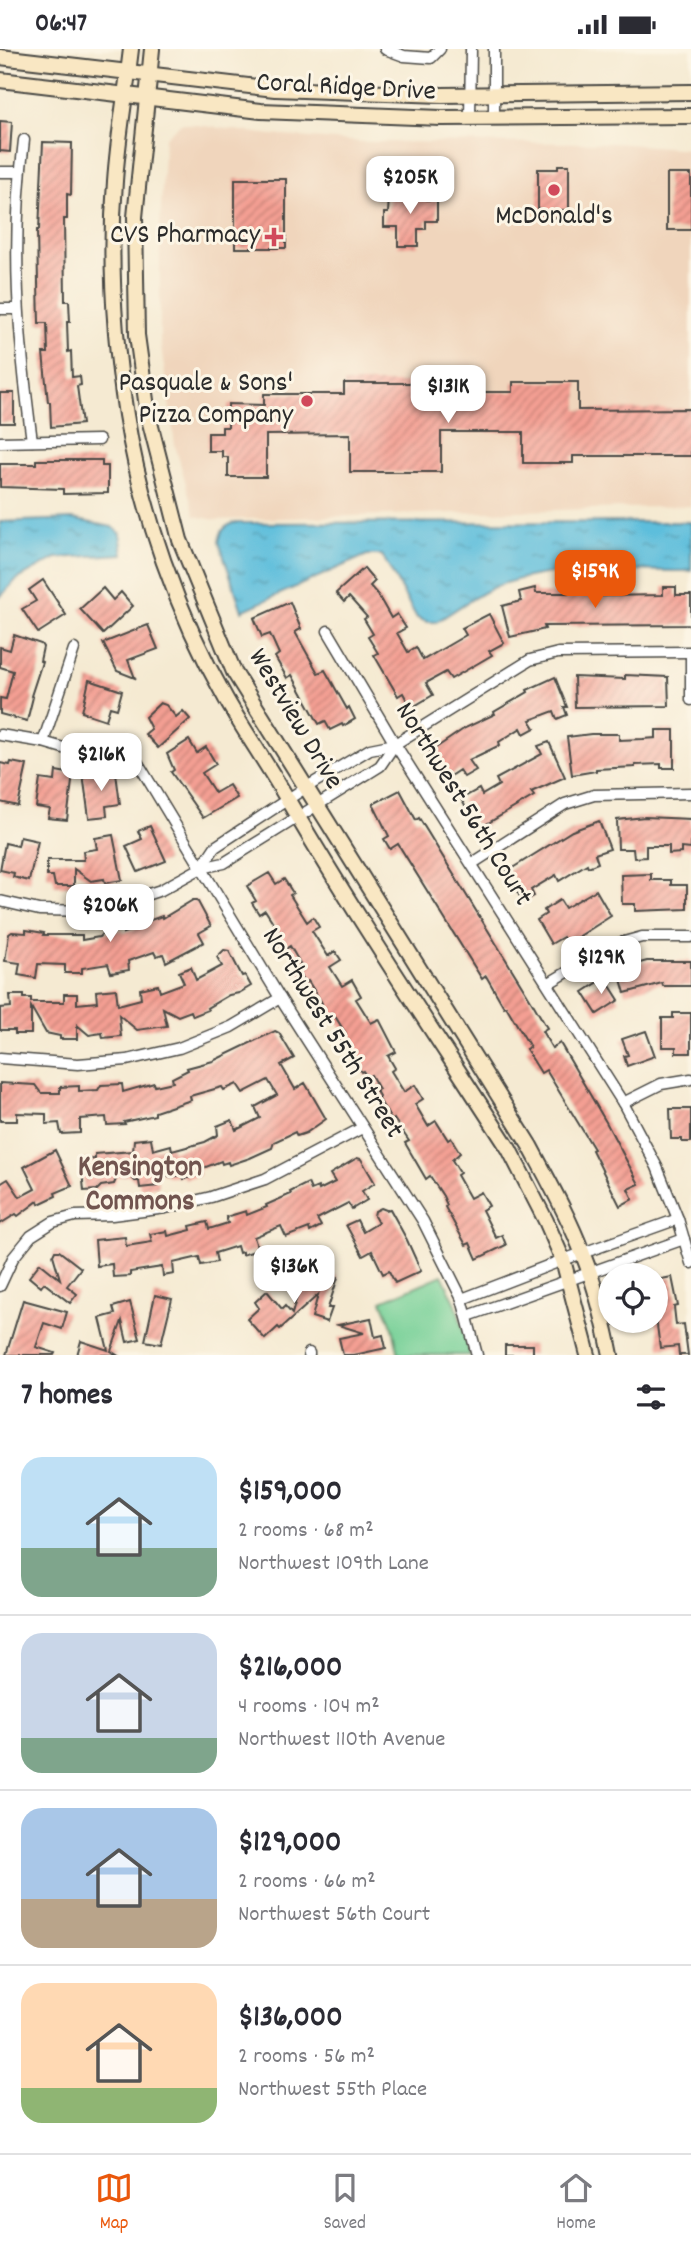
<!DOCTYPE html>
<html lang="en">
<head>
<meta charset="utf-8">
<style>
  :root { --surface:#fff; --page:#f2f2f3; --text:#2b2b33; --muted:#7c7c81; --line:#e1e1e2; --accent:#ea580c }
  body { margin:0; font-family:Dekko,sans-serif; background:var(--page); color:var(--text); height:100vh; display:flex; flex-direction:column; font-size:26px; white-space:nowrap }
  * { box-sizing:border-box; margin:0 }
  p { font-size:23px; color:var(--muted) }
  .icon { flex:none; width:38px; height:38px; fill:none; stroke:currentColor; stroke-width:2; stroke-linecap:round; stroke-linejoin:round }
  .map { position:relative; height:1306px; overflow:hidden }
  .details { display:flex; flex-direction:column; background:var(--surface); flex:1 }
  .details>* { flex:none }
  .tools { position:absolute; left:598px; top:1214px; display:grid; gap:14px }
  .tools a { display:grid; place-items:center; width:70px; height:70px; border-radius:50%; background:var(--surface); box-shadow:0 2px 5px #0004; font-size:35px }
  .price { position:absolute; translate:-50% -60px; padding:0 16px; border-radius:14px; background:#fff; color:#222; font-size:23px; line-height:46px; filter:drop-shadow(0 2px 4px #0008) }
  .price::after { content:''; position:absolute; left:50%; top:42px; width:21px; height:16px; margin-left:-10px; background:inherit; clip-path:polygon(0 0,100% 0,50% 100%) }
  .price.on { background:var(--accent); color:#fff }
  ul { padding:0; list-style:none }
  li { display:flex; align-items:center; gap:21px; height:175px; padding:0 21px }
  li+li { border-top:2px solid var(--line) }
  li span { display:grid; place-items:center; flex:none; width:196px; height:140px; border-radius:21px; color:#555 }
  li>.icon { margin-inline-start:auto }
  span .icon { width:84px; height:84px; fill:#fffc; stroke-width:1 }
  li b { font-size:30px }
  h2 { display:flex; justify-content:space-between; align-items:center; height:84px; padding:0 21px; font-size:30px }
  .status { display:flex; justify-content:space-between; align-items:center; height:49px; padding:0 35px; background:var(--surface); direction:ltr }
  .status svg { height:19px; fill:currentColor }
  .dock { display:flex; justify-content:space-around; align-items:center; height:98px; border-top:2px solid var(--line); background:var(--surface); font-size:19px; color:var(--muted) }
  .dock a { display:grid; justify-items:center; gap:4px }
  .dock .on { color:var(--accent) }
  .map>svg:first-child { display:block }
  .built { fill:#f0d5bc }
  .green { fill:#76d097; stroke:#507e61; stroke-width:2 }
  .water { fill:url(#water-ripples); stroke:#447484; stroke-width:2 }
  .building { fill:url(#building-hatch) }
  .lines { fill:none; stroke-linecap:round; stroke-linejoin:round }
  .street-casing { stroke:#494844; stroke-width:13 }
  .secondary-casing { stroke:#494844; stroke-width:18 }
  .street { stroke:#fff; stroke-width:10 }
  .secondary { stroke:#f9e7c3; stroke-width:14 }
  .poi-dot { fill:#d1495b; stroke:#fcf5e5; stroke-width:2.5 }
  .labels { text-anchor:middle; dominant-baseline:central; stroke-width:6; stroke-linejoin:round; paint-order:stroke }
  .street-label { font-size:28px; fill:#2b2b2b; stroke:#fcf5e5 }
  .poi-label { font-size:28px; fill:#2b2b2b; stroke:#fcf5e5; text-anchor:end }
  .neighbourhood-label { font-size:30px; font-weight:bold; fill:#71544f; stroke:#fcf5e5 }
</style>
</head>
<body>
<div class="status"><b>06:47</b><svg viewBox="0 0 49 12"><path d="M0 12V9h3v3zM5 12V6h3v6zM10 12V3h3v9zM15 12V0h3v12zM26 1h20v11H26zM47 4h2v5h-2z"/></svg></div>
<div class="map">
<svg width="691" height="1306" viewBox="0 0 691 1306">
  <defs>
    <pattern id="water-ripples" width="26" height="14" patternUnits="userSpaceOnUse" patternTransform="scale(1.75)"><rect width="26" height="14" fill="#5dbedc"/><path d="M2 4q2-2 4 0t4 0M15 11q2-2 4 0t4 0" fill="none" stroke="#4d9bb3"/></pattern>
    <pattern id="building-hatch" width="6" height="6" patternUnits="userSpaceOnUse" patternTransform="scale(1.75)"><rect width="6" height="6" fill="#f49f93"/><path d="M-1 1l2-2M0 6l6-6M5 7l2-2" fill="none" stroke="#c68278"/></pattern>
  </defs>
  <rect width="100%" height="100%" fill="#fcf5e5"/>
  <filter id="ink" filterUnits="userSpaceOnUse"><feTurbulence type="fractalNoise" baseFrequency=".0143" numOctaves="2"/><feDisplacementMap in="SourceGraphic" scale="14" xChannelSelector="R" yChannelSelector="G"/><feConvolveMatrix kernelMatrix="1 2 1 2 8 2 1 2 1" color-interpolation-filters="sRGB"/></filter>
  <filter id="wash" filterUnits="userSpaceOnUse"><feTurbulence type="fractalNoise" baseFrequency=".00686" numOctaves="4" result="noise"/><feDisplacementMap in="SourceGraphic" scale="28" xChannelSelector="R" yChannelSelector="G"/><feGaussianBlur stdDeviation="1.57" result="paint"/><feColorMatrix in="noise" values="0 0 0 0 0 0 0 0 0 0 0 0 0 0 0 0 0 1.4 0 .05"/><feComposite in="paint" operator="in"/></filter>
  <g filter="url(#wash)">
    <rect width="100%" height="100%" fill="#f5ead2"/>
    <polygon class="built" points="181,74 272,86 362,93 613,94 691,100 691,457 216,471 195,467 175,396 160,290 160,175 165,89"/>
    <polygon class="green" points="442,1226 456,1255 470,1306 399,1306 393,1279 382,1252"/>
    <g class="water">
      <polygon points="72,470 112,478 120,484 123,505 56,509 16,531 0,548 0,473"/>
      <path d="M691 473V522C627 522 551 514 492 539 473 548 454 562 436 573H427L417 569 382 506H367L242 562 219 493C221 482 223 478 234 474Z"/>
    </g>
    <g id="blocks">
      <g class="building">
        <polygon points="0,72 12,73 10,103 0,102"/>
        <polygon points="43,93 72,94 71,146 67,145 67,170 64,170 65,252 69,252 70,273 67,273 68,303 71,302 72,328 80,327 81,336 77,337 82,375 51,378 50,353 48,353 43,304 48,304 47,274 39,274 38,234 37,181 39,181"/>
        <polygon points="558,116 569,116 569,161 558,161 558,169 538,169 538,120 558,120"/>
        <rect x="667" y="125" width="24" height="56"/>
        <rect x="235" y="130" width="51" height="69"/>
        <polygon points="403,143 427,143 427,151 437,151 437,172 426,172 426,180 418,180 418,197 398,197 398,178 384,178 384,164 388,164 389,148 403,148"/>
        <polygon points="513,333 578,333 578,361 691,360 691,407 573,407 573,414 523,414 523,383 441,383 441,423 350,423 350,385 266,386 266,428 228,428 228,408 222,408 222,402 208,402 208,384 222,384 222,378 228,378 228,355 264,356 264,345 344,345 344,334 445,334 445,343 513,343"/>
        <rect x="0" y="344" width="14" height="30"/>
        <polygon points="36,411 102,411 102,417 108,417 108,444 63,445 63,440 0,438 0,415 36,415"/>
        <polygon points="364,519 375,532 370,537 378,546 391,569 397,565 406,579 397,584 408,603 416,598 423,611 466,586 462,579 489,565 504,594 489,602 492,606 451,630 446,623 426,634 433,646 411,659 403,644 398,647 374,606 378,604 368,588 373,585 364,570 367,568 349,548 344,553 336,544"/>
        <polygon points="43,531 66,566 38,584 22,560 36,552 29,541"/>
        <polygon points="568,536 601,538 601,547 663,546 663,538 676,538 676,546 691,546 691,576 544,577 545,580 510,588 502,557 521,552 519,543 535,539 536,544 568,544"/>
        <polygon points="103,539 113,551 121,543 133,557 103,585 80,560"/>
        <polygon points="290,553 301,580 295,583 318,624 325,621 347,660 349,658 355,670 343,677 342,675 330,681 325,672 319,675 292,626 287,629 275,608 279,605 270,585 262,588 254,569"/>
        <polygon points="148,576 158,600 128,611 135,629 117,622 103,594"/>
        <polygon points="14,586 41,595 43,598 40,612 42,613 31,647 33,648 27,672 0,665 0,649 6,650 13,622 0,618 0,598 10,601"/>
        <polygon points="625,626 668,628 669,657 575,658 574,628 625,630"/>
        <polygon points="555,628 567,658 564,658 567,666 557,670 554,662 530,671 535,679 524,685 521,679 499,693 500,696 469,711 476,721 464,728 459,721 447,729 430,703 465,679 495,665 494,663 528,643 527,641"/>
        <polygon points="89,631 122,642 117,660 110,658 106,671 82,663"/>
        <polygon points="160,654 166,656 176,668 183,662 190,670 158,699 145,685 151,680 145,668"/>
        <polygon points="656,681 674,681 674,719 661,719 661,715 635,716 635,718 596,720 596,722 572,726 567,688 591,685 619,685 619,691 643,690 656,689"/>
        <polygon points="189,691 197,704 206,698 216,715 202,724 215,744 229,736 237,749 203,769 171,723 174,721 167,705"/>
        <polygon points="549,693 565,728 531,743 534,747 478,780 461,750 479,740 482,746 499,736 496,730 542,705 538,697"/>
        <polygon points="11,713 27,716 18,757 0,753 0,714 10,716"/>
        <polygon points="56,722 73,725 67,771 48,769 50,760 36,758 40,730 55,732"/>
        <polygon points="99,723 100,726 116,724 120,755 106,757 107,767 89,769 83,725"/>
        <polygon points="400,741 416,771 419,769 532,953 547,979 542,982 552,999 560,994 606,1073 639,1135 628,1140 633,1150 620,1157 592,1101 594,1100 546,1021 541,1024 526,1000 530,998 506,957 504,958 486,927 482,930 398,795 390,800 384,790 389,787 373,755"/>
        <polygon points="645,768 691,770 691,800 681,799 681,804 669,805 669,797 646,797 646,808 634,809 633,800 618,800 617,771"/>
        <polygon points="599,772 610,800 595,805 598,814 588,818 587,815 559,832 556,826 531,841 534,847 523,853 506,823 572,782"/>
        <polygon points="150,777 166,812 138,823 126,797 142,790 138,782"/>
        <polygon points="113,786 122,831 105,834 104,830 91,832 74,820 74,837 55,837 53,827 47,827 47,811 84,811 83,802 97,800 95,789"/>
        <polygon points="20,788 38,792 29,832 13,828 14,824 0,821 5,794 18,797"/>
        <polygon points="269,824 276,835 284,830 293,844 290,846 307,873 313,868 319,878 312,882 328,907 335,902 341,911 330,918 342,937 352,931 361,947 356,950 371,974 379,970 396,1003 388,1007 395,1019 391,1022 404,1043 415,1036 423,1050 415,1055 428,1077 436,1072 448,1091 451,1089 460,1104 452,1111 460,1124 457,1126 470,1149 481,1143 489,1157 482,1161 496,1189 502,1186 506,1196 477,1210 470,1194 466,1196 445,1158 447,1156 443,1147 430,1127 426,1130 405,1094 409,1092 394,1070 392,1072 378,1049 379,1047 376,1042 379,1040 371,1026 367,1028 363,1022 361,1023 340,989 346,985 333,964 326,969 318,956 322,954 308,932 305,934 295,919 301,916 290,897 284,901 273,885 278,881 265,861 259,865 252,854 256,852 247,837"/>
        <polygon points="651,825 651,831 671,831 671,836 687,836 687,860 635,862 635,855 622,855 621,826"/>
        <polygon points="596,841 611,867 567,895 563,888 551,895 537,871 546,865 544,861 560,851 565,859"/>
        <polygon points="193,851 197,851 211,877 199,884 204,893 166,913 163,905 156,907 154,903 128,912 129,921 111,924 108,915 82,919 82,924 65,924 65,916 38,915 36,929 18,926 20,914 5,912 9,885 12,883 26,884 26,881 44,884 43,886 82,886 82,891 99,888 103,884 123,881 123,884 143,877 142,874 162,867 163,869"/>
        <polygon points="224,901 229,902 242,927 245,926 251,937 239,944 229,946 207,959 208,961 193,967 191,962 178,967 163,959 167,977 137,981 119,966 121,987 103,989 102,984 89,986 77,976 77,990 60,990 60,987 46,984 31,958 31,985 15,985 15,981 0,981 0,959 11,958 10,946 24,946 24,949 31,949 31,953 64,953 64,945 77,945 77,955 97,953 96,942 116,940 118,956 141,950 140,940 158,936 160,943 184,934 179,923 191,918 196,931 222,917 217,908"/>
        <polygon points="647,912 691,912 691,937 663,937 662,934 625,944 618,920"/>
        <polygon points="605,929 619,951 597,965 583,943"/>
        <polygon points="673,964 691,964 691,1004 676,1004 676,998 662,998 662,969 673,969"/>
        <polygon points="275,982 279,984 294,1009 281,1016 295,1040 305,1034 326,1070 306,1084 297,1087 295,1083 274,1093 272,1099 250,1109 229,1116 228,1113 222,1115 221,1112 198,1121 200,1126 184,1130 183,1126 170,1128 156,1120 158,1137 140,1139 139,1132 135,1132 129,1126 117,1128 114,1135 101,1137 97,1141 84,1142 81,1111 95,1110 95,1105 133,1102 134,1091 151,1089 153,1101 171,1096 172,1102 205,1093 218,1086 217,1077 232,1071 236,1081 260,1069 255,1058 277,1046 268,1031 243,1044 237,1035 224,1041 222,1038 190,1047 191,1051 155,1063 155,1066 124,1073 125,1075 107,1076 106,1068 80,1070 80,1084 61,1085 59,1074 46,1075 46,1065 17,1064 17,1072 0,1072 0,1034 35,1036 41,1044 60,1044 60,1038 79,1037 79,1042 98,1041 101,1036 122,1035 123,1043 154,1034 155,1037 173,1033 172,1029 188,1021 187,1019 213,1012"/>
        <polygon points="646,982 655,1007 627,1017 624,1007 628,1006 622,990"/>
        <polygon points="670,1060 691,1060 691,1093 682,1093 682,1090 671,1090"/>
        <polygon points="55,1101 72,1137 55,1144 56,1147 39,1155 38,1152 18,1167 16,1165 0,1175 0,1135 8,1130 20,1148 35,1140 24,1118"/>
        <polygon points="357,1109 361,1110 375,1134 362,1142 367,1151 352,1160 348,1154 317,1170 321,1177 310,1183 309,1179 286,1188 281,1177 254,1188 258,1201 242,1206 242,1203 239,1204 237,1197 215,1204 217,1213 201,1216 199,1208 173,1214 174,1225 163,1227 162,1218 130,1223 130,1227 113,1228 112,1215 97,1217 95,1191 125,1188 126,1197 152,1193 150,1185 167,1182 168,1187 191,1181 190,1177 207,1173 209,1180 228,1174 226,1168 246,1162 247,1166 267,1158 266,1156 291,1145 290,1143 308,1134 311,1141 318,1138 319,1141 335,1133 330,1125"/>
        <polygon points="381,1159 386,1161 390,1160 407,1191 421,1222 395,1234 389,1222 383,1225 372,1202 363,1207 346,1176 357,1171 363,1183 378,1174 374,1167 375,1162"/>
        <polygon points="55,1202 59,1202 81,1219 67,1237 77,1245 70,1254 44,1234 41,1238 29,1228 40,1214 60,1230 53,1206"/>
        <polygon points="327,1224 338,1228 328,1259 332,1259 327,1273 312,1268 318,1246 280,1280 278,1278 265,1290 247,1270 259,1259 255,1253 267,1242 282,1260 285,1257 292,1265 302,1229 316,1233 317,1229"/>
        <polygon points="672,1228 678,1257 674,1258 676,1276 684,1275 688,1306 679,1306 678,1297 660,1299 656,1269 656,1231"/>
        <polygon points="155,1246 172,1250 161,1295 145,1292"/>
        <polygon points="23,1251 67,1263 62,1280 44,1274 36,1298 55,1304 54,1306 6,1306"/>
        <polygon points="130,1253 140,1290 127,1293 122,1272 111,1302 117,1306 77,1306 81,1292 108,1301 100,1269 115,1265 113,1258"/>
        <polygon points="371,1269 375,1288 383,1286 386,1299 354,1306 343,1306 339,1289 364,1284 338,1276"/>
        <rect x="505" y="1296" width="28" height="10"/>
      </g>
    </g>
  </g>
  <g filter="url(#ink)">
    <use href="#blocks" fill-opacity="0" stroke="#494844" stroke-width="2"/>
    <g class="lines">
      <defs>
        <g id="street">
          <polyline points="385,0 404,7 431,9 440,0"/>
          <polyline points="494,0 494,68"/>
          <polyline points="470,68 471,0"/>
          <path d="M24 91C11 196 18 288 32 392"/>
          <polyline points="0,123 20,123"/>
          <polyline points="0,260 17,260"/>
          <polyline points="0,393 99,391"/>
          <polyline points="328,582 395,695 623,1054 657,1118 678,1170 691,1214"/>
          <polyline points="691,603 691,651"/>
          <polyline points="0,686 43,693 70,701 110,697 124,700 138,714 280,949 423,1172 462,1250 477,1306"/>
          <polyline points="43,693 74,600"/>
          <polyline points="473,814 565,755 594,746 691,744"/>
          <polyline points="201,819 215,798 305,739 370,700 395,695 530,611 558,604 691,603"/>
          <polyline points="0,852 39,861 97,862 161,841 201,819 224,814 380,717 395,695"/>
          <polyline points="549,934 613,896 642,888 691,888"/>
          <polyline points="0,1009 78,1015 127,1011 179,999 231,978 280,949"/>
          <polyline points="623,1054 661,1035 691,1030"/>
          <polyline points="0,1237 13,1209 31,1187 53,1173 75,1167 112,1166 166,1159 211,1148 265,1130 362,1079"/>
          <polyline points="462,1250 563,1211 678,1170"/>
          <polyline points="468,1267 684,1190"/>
          <polyline points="309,1306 309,1304"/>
        </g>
        <g id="secondary">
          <path d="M131 0C126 44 118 88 115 132 109 210 114 290 126 366 142 464 177 564 226 650 246 685 269 718 289 753 358 871 435 985 509 1100L546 1172 563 1211 588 1306"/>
          <path d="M152 0 135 168 137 286 148 366 180 491 234 623 530 1097C548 1131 568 1166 582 1203 595 1235 604 1271 611 1306"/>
          <polyline points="0,8 275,40 442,46 691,43"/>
          <polyline points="0,31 261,62 441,69 691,67"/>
        </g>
      </defs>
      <use href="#street" class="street-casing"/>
      <use href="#secondary" class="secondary-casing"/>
      <use href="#street" class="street"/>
      <use href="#secondary" class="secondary"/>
    </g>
  </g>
  <g class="poi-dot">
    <circle cx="554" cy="141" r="7"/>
    <path d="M270.5 177.5h7v7h7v7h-7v7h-7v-7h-7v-7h7z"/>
    <circle cx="307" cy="352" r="7"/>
  </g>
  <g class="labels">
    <g class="street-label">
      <text transform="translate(346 40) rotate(3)">Coral Ridge Drive</text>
      <text transform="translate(294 671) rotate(59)">Westview Drive</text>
      <text transform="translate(462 756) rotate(58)">Northwest 56th Court</text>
      <text transform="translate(331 985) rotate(58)">Northwest 55th Street</text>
    </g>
    <g class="poi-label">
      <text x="554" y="169" text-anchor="middle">McDonald's</text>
      <text x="260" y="188">CVS Pharmacy</text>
      <text x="293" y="336">Pasquale &amp; Sons'<tspan x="293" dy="32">Pizza Company</tspan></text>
    </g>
    <g class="neighbourhood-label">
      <text x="140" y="1120">Kensington<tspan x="140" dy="34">Commons</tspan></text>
    </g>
  </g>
</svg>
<div class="tools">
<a><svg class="icon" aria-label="locate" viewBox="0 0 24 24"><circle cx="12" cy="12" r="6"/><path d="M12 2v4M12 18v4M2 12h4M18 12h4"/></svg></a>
</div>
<b class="price" style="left:410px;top:167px">$205K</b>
<b class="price" style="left:448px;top:376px">$131K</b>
<b class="price on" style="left:595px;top:561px">$159K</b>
<b class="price" style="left:101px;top:744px">$216K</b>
<b class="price" style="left:110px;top:895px">$206K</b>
<b class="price" style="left:601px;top:947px">$129K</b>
<b class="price" style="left:294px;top:1256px">$136K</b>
</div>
<section class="details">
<h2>7 homes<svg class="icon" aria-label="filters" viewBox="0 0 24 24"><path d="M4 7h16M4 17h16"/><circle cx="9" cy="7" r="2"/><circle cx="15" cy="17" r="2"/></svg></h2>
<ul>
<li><span style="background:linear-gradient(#bfe0f5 65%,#7fa58c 0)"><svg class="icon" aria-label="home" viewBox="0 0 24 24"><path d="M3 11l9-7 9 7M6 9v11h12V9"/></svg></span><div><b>$159,000</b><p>2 rooms · 68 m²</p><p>Northwest 109th Lane</p></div></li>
<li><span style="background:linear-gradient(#c9d6e8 75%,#7fa58c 0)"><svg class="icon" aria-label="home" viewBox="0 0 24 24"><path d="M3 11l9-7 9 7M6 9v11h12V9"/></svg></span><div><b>$216,000</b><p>4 rooms · 104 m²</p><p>Northwest 110th Avenue</p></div></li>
<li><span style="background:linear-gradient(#a9c7e8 65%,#b9a48a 0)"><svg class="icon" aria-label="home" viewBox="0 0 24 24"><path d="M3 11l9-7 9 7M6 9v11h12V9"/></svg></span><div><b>$129,000</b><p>2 rooms · 66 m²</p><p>Northwest 56th Court</p></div></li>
<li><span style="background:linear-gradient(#ffd9b3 75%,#8fb573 0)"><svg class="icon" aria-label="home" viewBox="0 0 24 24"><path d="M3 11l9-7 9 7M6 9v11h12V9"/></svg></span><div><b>$136,000</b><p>2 rooms · 56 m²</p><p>Northwest 55th Place</p></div></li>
</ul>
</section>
<nav class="dock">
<a class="on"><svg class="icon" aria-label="map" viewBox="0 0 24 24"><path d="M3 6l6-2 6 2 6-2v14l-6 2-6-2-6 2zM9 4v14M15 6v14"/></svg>Map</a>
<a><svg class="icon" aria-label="saved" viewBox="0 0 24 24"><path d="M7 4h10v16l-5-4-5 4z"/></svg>Saved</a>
<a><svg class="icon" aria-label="home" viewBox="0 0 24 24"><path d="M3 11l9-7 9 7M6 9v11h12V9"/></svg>Home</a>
</nav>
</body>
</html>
